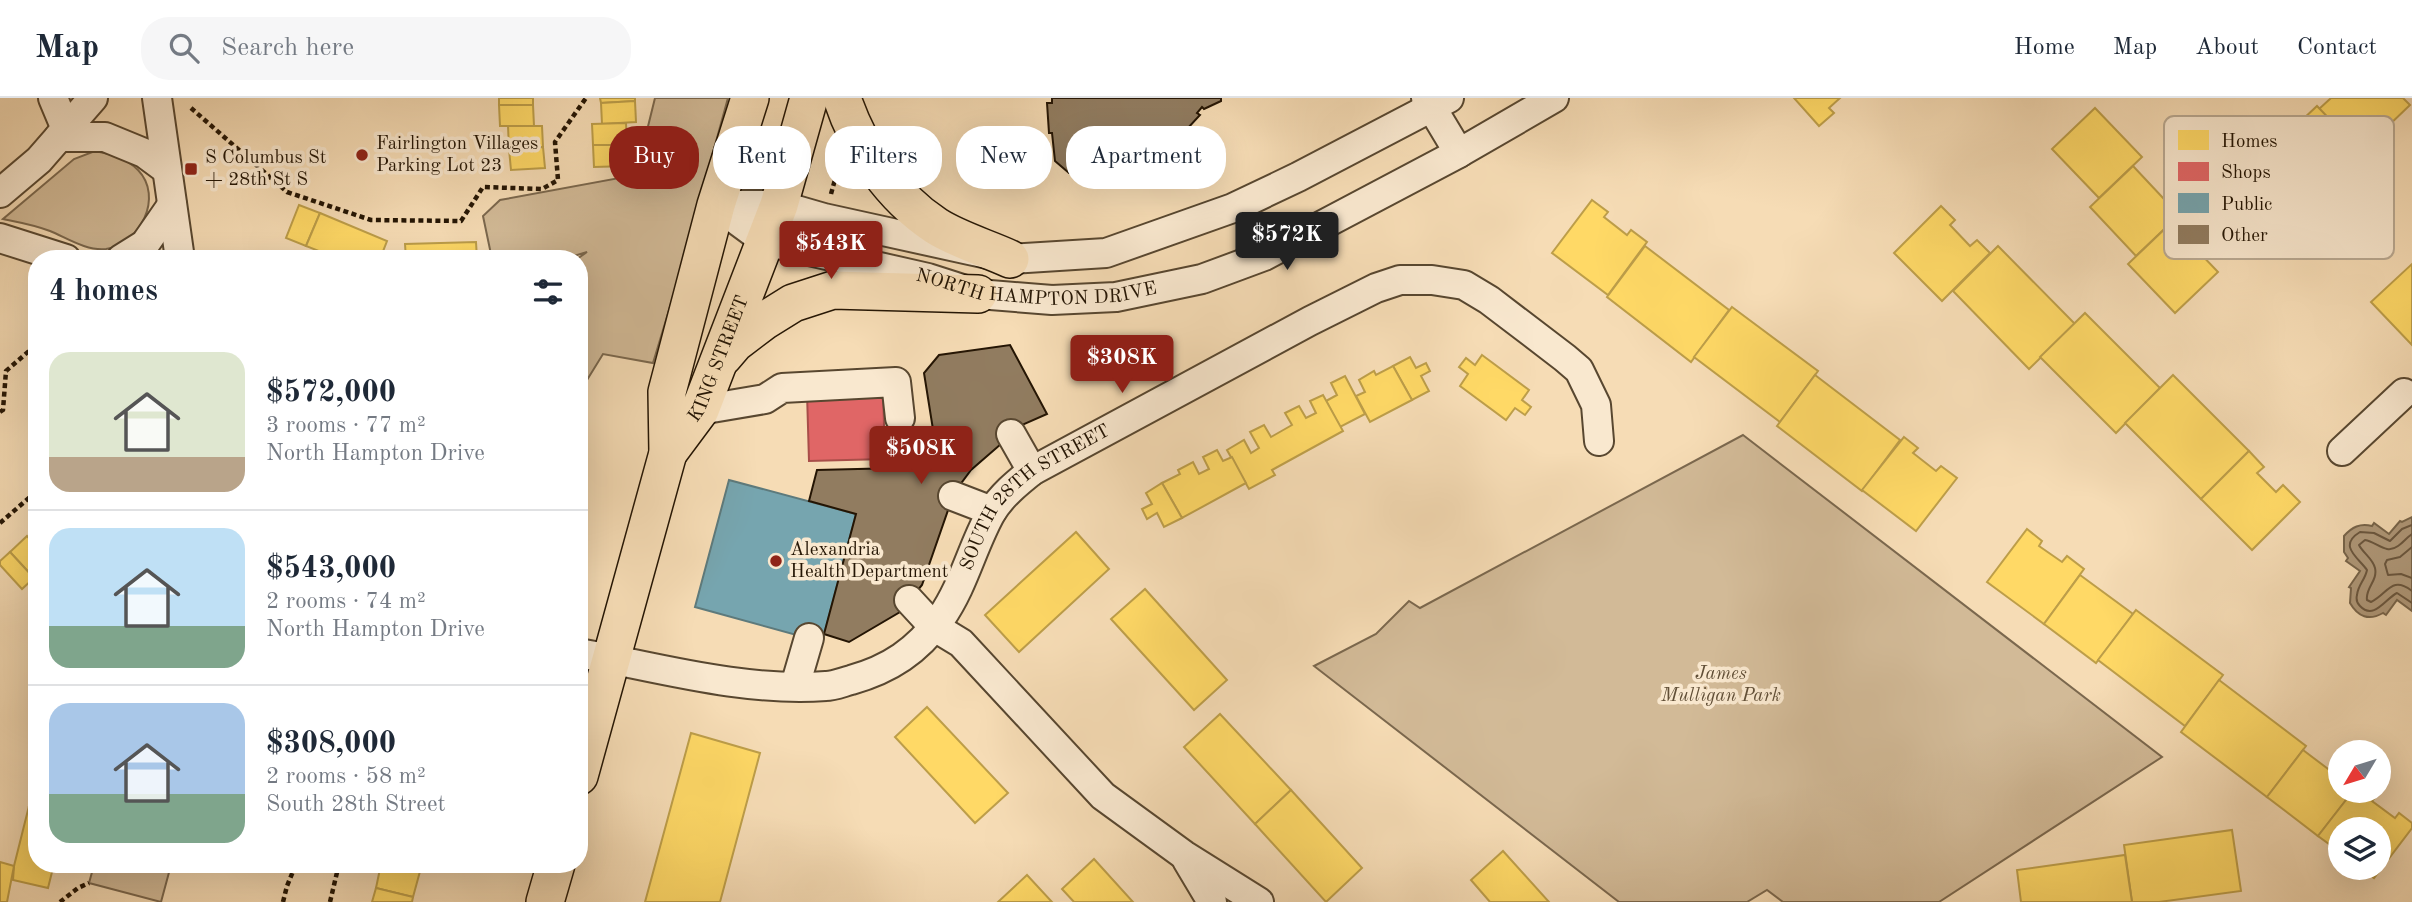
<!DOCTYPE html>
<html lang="en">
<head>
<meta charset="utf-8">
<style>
  :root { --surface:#fff; --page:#f6f6f7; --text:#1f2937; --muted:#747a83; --line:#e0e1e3; --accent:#8f2418 }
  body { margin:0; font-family:"Old Standard TT",serif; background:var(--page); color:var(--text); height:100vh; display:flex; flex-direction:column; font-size:26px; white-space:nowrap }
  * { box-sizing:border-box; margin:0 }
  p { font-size:23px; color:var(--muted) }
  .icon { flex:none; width:38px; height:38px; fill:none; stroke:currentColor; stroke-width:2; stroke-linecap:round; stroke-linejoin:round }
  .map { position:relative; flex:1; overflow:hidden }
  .sheet { position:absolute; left:28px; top:152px; width:560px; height:623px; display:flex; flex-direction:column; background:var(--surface); border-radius:28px; box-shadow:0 7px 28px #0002 }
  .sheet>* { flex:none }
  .hud { position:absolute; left:609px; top:28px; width:665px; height:63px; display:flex; gap:14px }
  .needle { width:46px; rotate:232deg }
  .fabs { position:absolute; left:2328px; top:642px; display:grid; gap:14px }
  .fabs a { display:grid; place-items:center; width:63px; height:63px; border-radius:50%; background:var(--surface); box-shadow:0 7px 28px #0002; font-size:35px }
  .price { position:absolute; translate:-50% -60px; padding:0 16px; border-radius:7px; background:var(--accent); color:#fff; font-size:23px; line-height:46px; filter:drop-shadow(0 2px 4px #0008) }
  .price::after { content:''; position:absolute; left:50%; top:42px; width:21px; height:16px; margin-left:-10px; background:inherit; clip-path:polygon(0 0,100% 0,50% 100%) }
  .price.selected { background:#222; color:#fff }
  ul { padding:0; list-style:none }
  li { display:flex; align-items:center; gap:21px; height:175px; padding:0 21px }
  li+li { border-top:2px solid var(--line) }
  li span { display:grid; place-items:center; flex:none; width:196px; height:140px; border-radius:21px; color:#555 }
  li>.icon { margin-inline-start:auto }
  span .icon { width:84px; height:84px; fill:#fffc; stroke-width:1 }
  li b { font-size:30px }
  h2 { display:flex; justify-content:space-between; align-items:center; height:84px; padding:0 21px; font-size:30px }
  .pill { padding:0 24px; border-radius:28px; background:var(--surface); box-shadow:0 7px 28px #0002; font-size:24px; line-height:63px }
  .pill.selected { background:var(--accent); color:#fff }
  header { display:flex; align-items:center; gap:42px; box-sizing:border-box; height:98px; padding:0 35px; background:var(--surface); border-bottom:2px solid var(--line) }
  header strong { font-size:33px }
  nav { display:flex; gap:38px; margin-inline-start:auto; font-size:24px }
  .search { width:490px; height:63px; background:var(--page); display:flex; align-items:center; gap:18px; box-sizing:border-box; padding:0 24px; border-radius:28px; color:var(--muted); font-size:26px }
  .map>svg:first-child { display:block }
  .green { fill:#d2ba97; stroke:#7b684e; stroke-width:2 }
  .water { fill:#af9879; stroke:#77644a; stroke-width:2 }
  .homes { fill:#ffd966; stroke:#bd9e49; stroke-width:2 }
  .shops { fill:#e06666; stroke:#a84e49; stroke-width:2 }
  .public { fill:#76a5af; stroke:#5d7a7c; stroke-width:2 }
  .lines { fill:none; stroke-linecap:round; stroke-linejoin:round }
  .shore { stroke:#6a563e; stroke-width:2 }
  .building { fill:#917c60; stroke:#241504; stroke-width:2 }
  .minor-casing { stroke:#584730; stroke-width:32 }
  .major-casing { stroke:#241504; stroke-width:40 }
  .path { stroke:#241504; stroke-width:4.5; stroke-dasharray:5 3.5; stroke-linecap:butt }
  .minor { stroke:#f9e8cf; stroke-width:28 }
  .major { stroke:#f6dcb5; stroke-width:37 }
  .poi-dot { fill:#8f2418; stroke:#f9e8cf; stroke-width:2.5 }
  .labels { text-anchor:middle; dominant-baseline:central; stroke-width:7; stroke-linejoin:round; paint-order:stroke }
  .poi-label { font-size:19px; fill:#241504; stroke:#f9e8cf; text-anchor:start }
  .street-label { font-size:19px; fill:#241504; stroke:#f9e8cf }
  .park-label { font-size:19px; font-style:italic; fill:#614f37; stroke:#f9e8cf }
  .key { fill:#f9e8cf; stroke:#b9a992; stroke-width:2 }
  .key-label { font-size:19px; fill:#241504 }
</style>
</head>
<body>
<header>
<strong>Map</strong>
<div class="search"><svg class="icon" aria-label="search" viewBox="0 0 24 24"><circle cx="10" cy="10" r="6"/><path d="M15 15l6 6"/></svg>Search here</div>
<nav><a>Home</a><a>Map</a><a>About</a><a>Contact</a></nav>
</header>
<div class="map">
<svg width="2412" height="804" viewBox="0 0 2412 804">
  <rect width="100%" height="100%" fill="#f6dcb5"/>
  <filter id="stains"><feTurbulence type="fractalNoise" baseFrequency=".00286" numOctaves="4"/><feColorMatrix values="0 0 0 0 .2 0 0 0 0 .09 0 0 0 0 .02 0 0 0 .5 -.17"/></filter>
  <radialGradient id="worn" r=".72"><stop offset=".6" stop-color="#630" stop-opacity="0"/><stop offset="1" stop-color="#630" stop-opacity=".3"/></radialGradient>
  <g class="green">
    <polygon points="655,0 728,0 676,189 653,265 603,256 579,295 579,161 577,161 587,154 564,161 492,161 483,118 500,102 636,77"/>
    <path d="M95 53C111 56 126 60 138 72 164 99 140 146 106 151 86 153 67 140 50 133 35 127 18 124 3 121L74 61Z"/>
    <polygon points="1743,337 2162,659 1939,804 1783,804 1767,792 1747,804 1619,804 1314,568 1376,536 1409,503 1420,510"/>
    <polygon points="94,767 94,766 171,767 161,804 89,785"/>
  </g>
  <path class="water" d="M2412 419V513L2397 502 2386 517 2383 515C2369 523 2358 519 2350 505L2351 490 2349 489 2360 473 2346 463 2348 460 2344 454V438C2352 429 2360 425 2372 428L2374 425 2389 436 2400 423 2402 424Z"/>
  <g class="homes">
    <rect x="499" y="0" width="34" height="7"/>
    <polygon points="600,0 635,0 635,3 601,5"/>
    <polygon points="1794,0 1840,0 1829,10 1834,15 1819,28"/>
    <polygon points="2331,0 2403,0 2410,7 2361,54 2319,11"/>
    <polygon points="635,3 636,24 602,26 601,5"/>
    <polygon points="499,7 533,7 534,28 500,28"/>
    <polygon points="2317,8 2364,57 2350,69 2346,65 2325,85 2330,90 2315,105 2267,55"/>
    <polygon points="2095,10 2142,59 2099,100 2052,51"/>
    <polygon points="626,25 627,47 593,47 592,26"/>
    <polygon points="508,28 542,28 543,49 509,51"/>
    <polygon points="593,47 627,47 628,68 594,69"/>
    <polygon points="543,49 545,70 511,72 509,51"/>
    <polygon points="2133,68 2179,117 2136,158 2090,109"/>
    <polygon points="1592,102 1608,114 1604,119 1627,137 1631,132 1647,144 1608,197 1552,155"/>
    <polygon points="299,107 320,115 306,148 286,140"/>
    <polygon points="1941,108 1955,122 1950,127 1970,148 1977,142 1990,155 1942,203 1894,155"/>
    <polygon points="320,115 387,143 380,161 339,161 306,148"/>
    <polygon points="2171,125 2218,174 2175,215 2128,166"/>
    <polygon points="476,144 477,161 406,161 405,146"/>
    <polygon points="1645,148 1729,212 1691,264 1607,199"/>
    <polygon points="1998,148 2075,226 2029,271 1953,193"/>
    <polygon points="2412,166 2412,247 2371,204"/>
    <polygon points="1732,209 1818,273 1780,324 1694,259"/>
    <polygon points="2085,215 2160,290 2116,335 2040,259"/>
    <polygon points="1482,257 1529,292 1522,302 1531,309 1525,317 1515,310 1506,322 1460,288 1468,276 1459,269 1466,260 1475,267"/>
    <polygon points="1410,259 1416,270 1426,265 1430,273 1421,278 1429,293 1412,302 1393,268"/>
    <polygon points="1393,268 1412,302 1370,324 1356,298 1365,294 1359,282 1374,273 1376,277"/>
    <polygon points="1815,277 1900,342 1862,393 1777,328"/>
    <polygon points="2173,277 2249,353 2201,401 2125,325"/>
    <polygon points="1345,278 1365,316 1340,329 1326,303 1337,297 1331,285"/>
    <polygon points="1323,297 1343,333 1272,372 1275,377 1249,391 1227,352 1244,342 1251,355 1259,350 1250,334 1264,327 1271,339 1292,327 1285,315 1299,308 1306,320 1316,315 1310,303"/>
    <polygon points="1904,339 1918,350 1913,355 1936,373 1941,368 1957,380 1916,433 1862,392"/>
    <polygon points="1217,352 1223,363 1232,359 1246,385 1182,420 1162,385 1180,376 1178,372 1193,364 1199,376 1209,371 1203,359"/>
    <polygon points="2249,353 2264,369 2257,375 2276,394 2283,387 2300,404 2252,452 2201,401"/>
    <polygon points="1162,385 1182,420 1164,429 1157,415 1147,421 1142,411 1152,406 1146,395"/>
    <polygon points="2027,431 2042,443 2039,448 2062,464 2067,458 2084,471 2044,526 1987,484"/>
    <polygon points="1076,434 1109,471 1019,554 985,517"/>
    <polygon points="27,438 37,449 37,478 34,480 10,454"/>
    <polygon points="10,454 34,480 22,491 0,467 0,463"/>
    <polygon points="2080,477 2133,516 2096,565 2044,526"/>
    <polygon points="1145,491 1227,582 1194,612 1111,521"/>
    <polygon points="2136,512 2223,577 2185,628 2098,562"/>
    <polygon points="2219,582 2306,648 2267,699 2181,634"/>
    <polygon points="927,609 1008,695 975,725 895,639"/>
    <polygon points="1220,616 1291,692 1255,726 1184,649"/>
    <polygon points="691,635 760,655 720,804 645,804"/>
    <polygon points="2303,652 2340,680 2340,693 2353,693 2318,738 2267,699"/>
    <polygon points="37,677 37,710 29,708"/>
    <polygon points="1291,692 1362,770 1326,804 1255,726"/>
    <polygon points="2353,693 2371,693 2377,697 2372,703 2395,720 2399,715 2412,725 2412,730 2374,780 2360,770 2378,770 2378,732 2340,732 2340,754 2318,738"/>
    <polygon points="29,708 37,710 37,766 54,766 48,790 13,782 14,768"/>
    <polygon points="2232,732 2241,793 2159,804 2132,804 2124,747"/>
    <polygon points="1503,753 1549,804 1490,804 1471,782"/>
    <polygon points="2125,757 2132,804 2021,804 2017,772"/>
    <polygon points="1094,761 1133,804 1074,804 1062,791"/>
    <polygon points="0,764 14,768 7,804 0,804"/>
    <polygon points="381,766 422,766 413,799 376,790"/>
    <polygon points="1027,777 1052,804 998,804"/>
    <polygon points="376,790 413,799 412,804 372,804"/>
  </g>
  <polygon class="shops" points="883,293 885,361 809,363 807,295"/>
  <polygon class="public" points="729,382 856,416 822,544 695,509"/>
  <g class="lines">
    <g class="shore">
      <path d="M2412 427 2402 431 2390 443 2374 435 2360 434C2337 448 2359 460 2367 472 2365 482 2358 487 2357 497 2356 501 2357 505 2360 508 2374 523 2386 500 2397 495L2412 505"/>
      <path d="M2412 436C2406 440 2404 444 2398 448 2386 457 2377 444 2365 442L2359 447C2363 455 2373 461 2375 470 2378 483 2365 490 2367 502L2371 504C2388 496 2391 477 2412 493"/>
      <polyline points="2412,449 2400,459 2387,462 2385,466 2388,477 2401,476 2412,480"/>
    </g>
  </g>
  <g class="building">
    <polygon points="1052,0 1221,0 1221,3 1204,11 1202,9 1197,15 1200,17 1175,44 1173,42 1154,62 1156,64 1149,71 1069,75 1055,63 1052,35 1049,35 1047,5 1052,5"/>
    <polygon points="1010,247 1047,316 1024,326 971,372 954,395 922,487 900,514 849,544 824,536 856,416 809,403 817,372 939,369 924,275 939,257"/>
  </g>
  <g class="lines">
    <defs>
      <g id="minor">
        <polyline points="53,0 66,31"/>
        <polyline points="157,0 180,161"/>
        <polyline points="1426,0 1459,55"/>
        <polyline points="59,39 105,39 144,55 167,72"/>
        <polyline points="0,95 39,62 93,0"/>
        <path id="s1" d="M716 107 765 143 928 180 978 196 1052 202 1116 199 1202 181 1264 158 1459 55 1554 0"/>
        <polyline points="716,107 779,107 824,120 1010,161 1106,155 1233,110 1298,79 1449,0"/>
        <polyline points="0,140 66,161"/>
        <polyline points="121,161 145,146 172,107"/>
        <polyline points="700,312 765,301 782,290 896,284 900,320"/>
        <polyline points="1011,336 1032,373"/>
        <polyline points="2342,353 2404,295"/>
        <polyline points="953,398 992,413"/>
        <polyline points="909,502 933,528 961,545 1103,698 1184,757 1259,804"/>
        <path id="s2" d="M579 555C660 570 743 594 826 588 834 588 843 584 851 582 890 571 917 553 941 520 964 487 972 449 991 415 1001 398 1017 385 1032 373L1310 223 1376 190 1400 182H1432L1464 187 1489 202 1565 260 1579 272 1596 307 1599 343"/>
        <polyline points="795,588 809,540"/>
        <polyline points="1187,762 1212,804"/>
      </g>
      <g id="major">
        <path d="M842 0C859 51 891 98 936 128 958 142 986 150 1010 161"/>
        <polyline points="723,259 735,245 764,223 793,205 833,192 978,196"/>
        <path id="s3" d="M668 355 700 312 779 107 809 0"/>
        <polyline points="579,678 668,355 667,294 716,107 750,0"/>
        <polyline points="545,804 556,766"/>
      </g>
    </defs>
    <use href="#minor" class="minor-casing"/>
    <use href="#major" class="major-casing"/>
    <g class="path">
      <polyline points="191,10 287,94 371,122 461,123 483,89 542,91 558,82 555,44 586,0"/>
      <polyline points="831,96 839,67"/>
      <polyline points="0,314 3,312 6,273 37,246"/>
      <polyline points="0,425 37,393"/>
      <polyline points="60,804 78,790 89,785"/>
      <polyline points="283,804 287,788 296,766"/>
      <polyline points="330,804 339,766"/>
    </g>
    <use href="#minor" class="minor"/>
    <use href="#major" class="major"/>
  </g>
  <g class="poi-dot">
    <circle cx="362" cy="57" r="7"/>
    <rect x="184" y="64" width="14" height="14" rx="3.5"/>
    <circle cx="776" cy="463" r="7"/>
  </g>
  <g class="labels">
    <g class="poi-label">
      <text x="376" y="46">Fairlington Villages<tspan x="376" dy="22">Parking Lot 23</tspan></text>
      <text x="205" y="60">S Columbus St<tspan x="205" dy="22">+ 28th St S</tspan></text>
      <text x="790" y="452">Alexandria<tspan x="790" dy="22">Health Department</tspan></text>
    </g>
    <g class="street-label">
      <text stroke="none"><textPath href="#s1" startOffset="338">NORTH HAMPTON DRIVE</textPath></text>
      <text stroke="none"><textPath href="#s3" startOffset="108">KING STREET</textPath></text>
      <text stroke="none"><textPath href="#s2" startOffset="546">SOUTH 28TH STREET</textPath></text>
    </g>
    <g class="park-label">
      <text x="1721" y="576">James<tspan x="1721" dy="22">Mulligan Park</tspan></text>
    </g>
  </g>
  <rect x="2164" y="18" width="230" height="143" rx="10" class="key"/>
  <rect x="2178" y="32" width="31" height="20" fill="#ffd966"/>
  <rect x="2178" y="64" width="31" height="19" fill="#e06666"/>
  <rect x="2178" y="95" width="31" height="20" fill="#76a5af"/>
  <rect x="2178" y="127" width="31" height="19" fill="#917c60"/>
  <g class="key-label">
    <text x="2221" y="49">Homes</text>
    <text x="2221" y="80">Shops</text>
    <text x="2221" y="112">Public</text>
    <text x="2221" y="143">Other</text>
  </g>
  <rect width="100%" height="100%" filter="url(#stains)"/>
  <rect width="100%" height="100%" fill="url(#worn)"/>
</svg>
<div class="fabs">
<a><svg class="needle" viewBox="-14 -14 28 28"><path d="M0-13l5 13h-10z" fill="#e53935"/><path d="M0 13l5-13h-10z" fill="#747a83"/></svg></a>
<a><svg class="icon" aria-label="layers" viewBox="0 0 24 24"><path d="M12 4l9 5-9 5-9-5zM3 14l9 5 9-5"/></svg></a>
</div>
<b class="price selected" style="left:1287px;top:174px">$572K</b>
<b class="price" style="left:831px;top:183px">$543K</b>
<b class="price" style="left:1122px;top:297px">$308K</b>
<b class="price" style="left:921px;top:388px">$508K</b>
<div class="hud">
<a class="pill selected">Buy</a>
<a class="pill">Rent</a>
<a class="pill">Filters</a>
<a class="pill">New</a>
<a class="pill">Apartment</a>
</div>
<section class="sheet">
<h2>4 homes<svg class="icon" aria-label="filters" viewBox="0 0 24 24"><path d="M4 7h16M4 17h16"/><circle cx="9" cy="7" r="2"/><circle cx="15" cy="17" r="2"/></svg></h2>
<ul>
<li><span style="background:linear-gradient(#dfe7d0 75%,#b9a48a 0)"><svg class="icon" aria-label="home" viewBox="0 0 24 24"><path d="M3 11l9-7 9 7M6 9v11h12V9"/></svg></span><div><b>$572,000</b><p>3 rooms · 77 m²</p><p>North Hampton Drive</p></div></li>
<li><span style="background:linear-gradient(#bfe0f5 70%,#7fa58c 0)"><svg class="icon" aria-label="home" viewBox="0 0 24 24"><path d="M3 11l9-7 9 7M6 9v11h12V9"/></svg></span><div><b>$543,000</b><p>2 rooms · 74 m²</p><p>North Hampton Drive</p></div></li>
<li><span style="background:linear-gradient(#a9c7e8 65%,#7fa58c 0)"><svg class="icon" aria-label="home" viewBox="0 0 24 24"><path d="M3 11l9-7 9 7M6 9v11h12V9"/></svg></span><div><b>$308,000</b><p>2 rooms · 58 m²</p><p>South 28th Street</p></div></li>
</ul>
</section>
</div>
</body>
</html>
